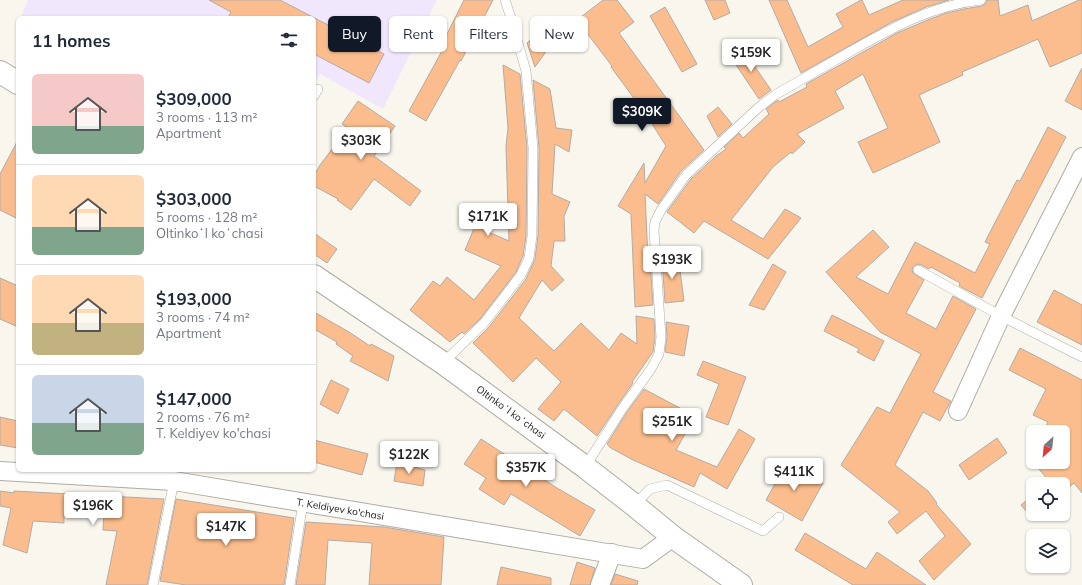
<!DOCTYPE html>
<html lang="en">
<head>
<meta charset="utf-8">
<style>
  :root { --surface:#fff; --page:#f6f6f7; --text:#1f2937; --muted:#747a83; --line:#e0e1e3; --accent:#111827 }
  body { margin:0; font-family:Mulish,sans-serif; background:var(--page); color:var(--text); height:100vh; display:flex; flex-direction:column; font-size:15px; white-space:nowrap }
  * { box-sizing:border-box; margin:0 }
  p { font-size:13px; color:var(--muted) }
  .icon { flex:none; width:22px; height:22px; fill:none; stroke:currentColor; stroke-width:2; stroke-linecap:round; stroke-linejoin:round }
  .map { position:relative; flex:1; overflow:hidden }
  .drawer { position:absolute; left:16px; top:16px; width:300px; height:456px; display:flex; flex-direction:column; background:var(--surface); border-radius:6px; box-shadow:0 1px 3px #0004 }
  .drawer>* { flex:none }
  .banner { position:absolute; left:328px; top:16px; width:380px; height:36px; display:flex; gap:8px }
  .needle { width:26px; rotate:207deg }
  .buttons { position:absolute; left:1026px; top:425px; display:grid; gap:8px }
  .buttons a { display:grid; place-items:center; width:44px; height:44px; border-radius:6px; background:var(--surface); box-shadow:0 1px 3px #0004; font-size:20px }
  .price { position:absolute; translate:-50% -34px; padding:0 9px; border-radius:4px; background:#fff; color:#222; font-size:13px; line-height:26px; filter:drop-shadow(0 1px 2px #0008) }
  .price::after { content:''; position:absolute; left:50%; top:24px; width:12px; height:9px; margin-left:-6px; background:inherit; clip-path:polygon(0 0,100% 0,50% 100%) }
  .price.selected { background:var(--accent); color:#fff }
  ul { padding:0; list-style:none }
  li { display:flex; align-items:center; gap:12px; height:100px; padding:0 16px }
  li+li { border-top:1px solid var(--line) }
  li span { display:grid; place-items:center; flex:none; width:112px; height:80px; border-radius:6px; color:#555 }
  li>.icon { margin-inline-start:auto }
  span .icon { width:48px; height:48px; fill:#fffc; stroke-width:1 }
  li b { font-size:17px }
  h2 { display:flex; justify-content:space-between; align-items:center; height:48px; padding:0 16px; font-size:17px }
  .tag { padding:0 14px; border-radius:6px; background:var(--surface); box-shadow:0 1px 3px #0004; font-size:14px; line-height:36px }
  .tag.selected { background:var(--accent); color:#fff }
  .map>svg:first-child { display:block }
  .education { fill:#f1e7fd }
  .building { fill:#fbbd8d; stroke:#b3aba5 }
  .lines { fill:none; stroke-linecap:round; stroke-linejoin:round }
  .lane-casing { stroke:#aeaba3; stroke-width:10 }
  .street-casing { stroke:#aeaba3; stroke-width:20 }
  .secondary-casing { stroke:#aeaba3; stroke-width:24 }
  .lane { stroke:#fff; stroke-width:9 }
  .street { stroke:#fff; stroke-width:18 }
  .secondary { stroke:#fff; stroke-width:22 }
  .labels { text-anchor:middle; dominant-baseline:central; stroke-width:3; stroke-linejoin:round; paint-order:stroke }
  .street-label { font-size:10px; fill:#171613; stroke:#fff }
</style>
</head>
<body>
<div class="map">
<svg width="1082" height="585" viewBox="0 0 1082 585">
  <rect width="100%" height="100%" fill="#f9f6ed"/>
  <polygon class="education" points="28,0 437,0 383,109 320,74 314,83 314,18 20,18"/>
  <g class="building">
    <polygon points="209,0 280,0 384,54 369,83 314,54 314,18 228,18 231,12"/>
    <polygon points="464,0 493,0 461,61 460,60 426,121 409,111 442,51 439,50"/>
    <polygon points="603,0 617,0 634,22 619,33 704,150 681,171 658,204 645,194 648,259 650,259 653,305 635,307 631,214 618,206 644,163 645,183 666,146 647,116 611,67 612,66 577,20"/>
    <polygon points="705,0 725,0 730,13 714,20"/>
    <polygon points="769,0 787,0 808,47 843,27 836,14 861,0 862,0 869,15 903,0 949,0 926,7 892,22 801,73"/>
    <polygon points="987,0 998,0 1000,16 1028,5 1032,21 1079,0 1082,0 1082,53 1050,67 1038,39 962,72 963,75 919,95 940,142 873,173 858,142 888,128 863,74 835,91 844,108 797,134 805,142 792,154 791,152 773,167 731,220 763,239 785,209 801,218 768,259 704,221 694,233 667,212 691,179 716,156 726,149 724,147 739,133 743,138 769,114 766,109 778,100 779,102 807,87 806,84 897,33 930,19 947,13 964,9 982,6 985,4"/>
    <polygon points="665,7 697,64 682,72 650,16"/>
    <polygon points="553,20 558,35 535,67 527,43"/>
    <polygon points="742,48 771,90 759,99 730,56"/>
    <polygon points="503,65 520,74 527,148 526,236 523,256 516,272 480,319 464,334 462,332 450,342 410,310 433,281 440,286 447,277 474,300 501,266 465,250 475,226 509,241 506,146 508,128"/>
    <polygon points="1082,68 1082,110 1065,101"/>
    <polygon points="533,80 550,89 556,128 572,130 569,152 555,144 552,194 570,202 564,216 565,241 554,241 551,266 564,280 552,291 542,280 519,318 554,351 581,323 609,350 621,333 637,344 636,316 654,319 655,337 653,352 632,382 633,383 617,406 597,436 564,409 554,421 538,409 561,382 536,358 513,382 473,343 489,327 526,279 535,259 538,236 539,148"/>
    <polygon points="358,101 395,126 374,156 421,191 410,206 374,179 351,210 337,200 338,199 314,186 314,176 320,165 348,128 342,124"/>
    <polygon points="718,107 732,124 718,137 707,116"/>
    <polygon points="1048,127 1066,137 982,298 959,286 960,283 931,267 929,269 921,265 918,264 915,265 913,267 912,270 913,273 924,280 906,313 936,329 953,296 976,309 933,392 951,401 940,421 923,412 895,465 928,491 937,503 936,504 971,544 934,580 919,561 945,536 926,511 897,534 888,522 900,512 841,465 877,407 890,413 921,354 880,332 826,272 873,230 889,247 856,277 888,294 915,242 975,273 990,244 985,242 1017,180 1020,181"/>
    <polygon points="18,140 18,219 0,210 0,174"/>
    <polygon points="314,233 337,249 327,263 314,254"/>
    <polygon points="678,255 684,301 665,303 662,257"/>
    <polygon points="773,264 786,272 764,310 749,305"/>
    <polygon points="0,278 18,286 18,327 0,319"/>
    <polygon points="1054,290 1082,305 1082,345 1037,322"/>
    <polygon points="314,312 349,332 370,346 371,344 394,356 388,381 350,361 353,356 336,344 337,342 314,329"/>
    <polygon points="832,315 884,341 874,361 857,352 859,349 824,331"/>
    <polygon points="666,322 689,326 684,356 665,352 667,337"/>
    <polygon points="1020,348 1082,380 1082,493 1074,483 1063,492 1063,484 1046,484 1049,481 1033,462 1063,462 1063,432 1043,432 1048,422 1033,415 1046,389 1009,370"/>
    <polygon points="703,361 746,377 728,425 706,417 719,384 697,375"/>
    <polygon points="331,380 349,389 338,414 320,404"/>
    <polygon points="644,389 695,416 676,450 717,467 739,429 755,439 727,489 700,473 694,487 633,460 611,448 607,444 627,412"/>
    <polygon points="0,417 18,421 18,448 0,445"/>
    <polygon points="997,438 1007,453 969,480 959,465"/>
    <polygon points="481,439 557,488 595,510 580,536 511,494 504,505 479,489 486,478 464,464"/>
    <polygon points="314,440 368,454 362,475 314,462"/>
    <polygon points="397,462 425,470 423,486 394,481"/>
    <polygon points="787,462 823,483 802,521 766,500"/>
    <polygon points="0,491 14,493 14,491 164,499 147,585 106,585 117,531 103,530 104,515 64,513 64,523 33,521 27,553 3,545 11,508 0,506"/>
    <polygon points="1033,495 1033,514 1037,514 1032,518 1021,505"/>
    <polygon points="176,499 294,518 284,585 186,585 160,581"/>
    <polygon points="306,522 384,527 444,537 441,585 369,585 372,543 328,540 325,585 296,585"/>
    <polygon points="805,533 866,569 877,552 926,585 853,585 795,550"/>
    <polygon points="577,562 595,568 590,585 570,585"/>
    <polygon points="501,567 551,578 551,585 497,585"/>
    <polygon points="615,574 638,581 637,585 611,585"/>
  </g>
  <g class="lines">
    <defs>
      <g id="lane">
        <polyline points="314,96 318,89"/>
        <polyline points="918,270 1001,316 1082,357"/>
        <polyline points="443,363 484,323 521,275 529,258 532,236 533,148 526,71 511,18 505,0"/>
        <path d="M585 467 622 409 651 369 659 354 661 337 654 230 655 222 661 210 686 175 759 107 775 95C799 81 822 68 846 54 888 30 932 5 981 0"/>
        <polyline points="634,505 650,489 667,485 763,531 779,517"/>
        <polyline points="153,585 174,481"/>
        <polyline points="290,585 303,502"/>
      </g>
      <g id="street">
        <polyline points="958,411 1001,316 1082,157"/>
        <path id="s1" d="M0 471 174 481 643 559 673 537"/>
        <polyline points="600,585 612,553"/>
      </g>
      <g id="secondary">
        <polyline points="0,72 18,83"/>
        <polyline points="314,276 443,363 585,467 634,505 673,537 741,585"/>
      </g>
    </defs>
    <use href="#lane" class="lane-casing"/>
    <use href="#street" class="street-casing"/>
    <use href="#secondary" class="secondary-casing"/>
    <use href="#lane" class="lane"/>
    <use href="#street" class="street"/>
    <use href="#secondary" class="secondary"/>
  </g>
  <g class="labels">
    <g class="street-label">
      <text transform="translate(511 412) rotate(36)">Oltinkoʻl koʻchasi</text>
      <text stroke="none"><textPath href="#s1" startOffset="343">T. Keldiyev ko'chasi</textPath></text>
    </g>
  </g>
</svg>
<div class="buttons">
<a><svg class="needle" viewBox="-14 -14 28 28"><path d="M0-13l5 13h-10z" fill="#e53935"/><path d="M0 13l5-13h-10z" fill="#747a83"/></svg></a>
<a><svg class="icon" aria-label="locate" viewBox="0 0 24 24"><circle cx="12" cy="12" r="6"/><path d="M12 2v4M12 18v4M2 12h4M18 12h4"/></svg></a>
<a><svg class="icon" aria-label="layers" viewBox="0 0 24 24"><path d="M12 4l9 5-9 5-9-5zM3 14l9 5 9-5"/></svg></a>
</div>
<b class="price" style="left:751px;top:73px">$159K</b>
<b class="price selected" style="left:642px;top:132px">$309K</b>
<b class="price" style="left:361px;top:161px">$303K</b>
<b class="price" style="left:488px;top:237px">$171K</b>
<b class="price" style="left:672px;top:280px">$193K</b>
<b class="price" style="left:672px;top:442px">$251K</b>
<b class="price" style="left:409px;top:475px">$122K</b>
<b class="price" style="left:526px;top:488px">$357K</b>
<b class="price" style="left:794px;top:492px">$411K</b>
<b class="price" style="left:93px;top:526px">$196K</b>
<b class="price" style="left:226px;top:547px">$147K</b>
<div class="banner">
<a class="tag selected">Buy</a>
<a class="tag">Rent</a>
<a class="tag">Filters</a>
<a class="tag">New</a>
</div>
<section class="drawer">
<h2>11 homes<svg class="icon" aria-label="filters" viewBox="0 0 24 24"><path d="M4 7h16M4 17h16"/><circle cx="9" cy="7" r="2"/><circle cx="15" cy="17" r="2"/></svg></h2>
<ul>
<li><span style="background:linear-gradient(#f6c9c9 65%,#7fa58c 0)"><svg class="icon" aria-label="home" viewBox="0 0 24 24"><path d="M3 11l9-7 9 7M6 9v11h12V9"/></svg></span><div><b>$309,000</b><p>3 rooms · 113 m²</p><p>Apartment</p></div></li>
<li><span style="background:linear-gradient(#ffd9b3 65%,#7fa58c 0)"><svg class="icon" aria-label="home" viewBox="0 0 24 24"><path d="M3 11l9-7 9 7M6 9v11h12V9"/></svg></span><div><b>$303,000</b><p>5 rooms · 128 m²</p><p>Oltinkoʻl koʻchasi</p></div></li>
<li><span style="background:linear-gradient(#ffd9b3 60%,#c2b280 0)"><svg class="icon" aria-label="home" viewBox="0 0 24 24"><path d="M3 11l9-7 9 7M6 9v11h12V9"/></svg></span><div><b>$193,000</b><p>3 rooms · 74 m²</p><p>Apartment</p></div></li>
<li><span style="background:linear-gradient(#c9d6e8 60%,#7fa58c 0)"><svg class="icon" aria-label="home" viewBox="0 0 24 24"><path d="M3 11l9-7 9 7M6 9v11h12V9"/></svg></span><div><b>$147,000</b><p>2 rooms · 76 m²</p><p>T. Keldiyev ko'chasi</p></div></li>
</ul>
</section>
</div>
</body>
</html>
